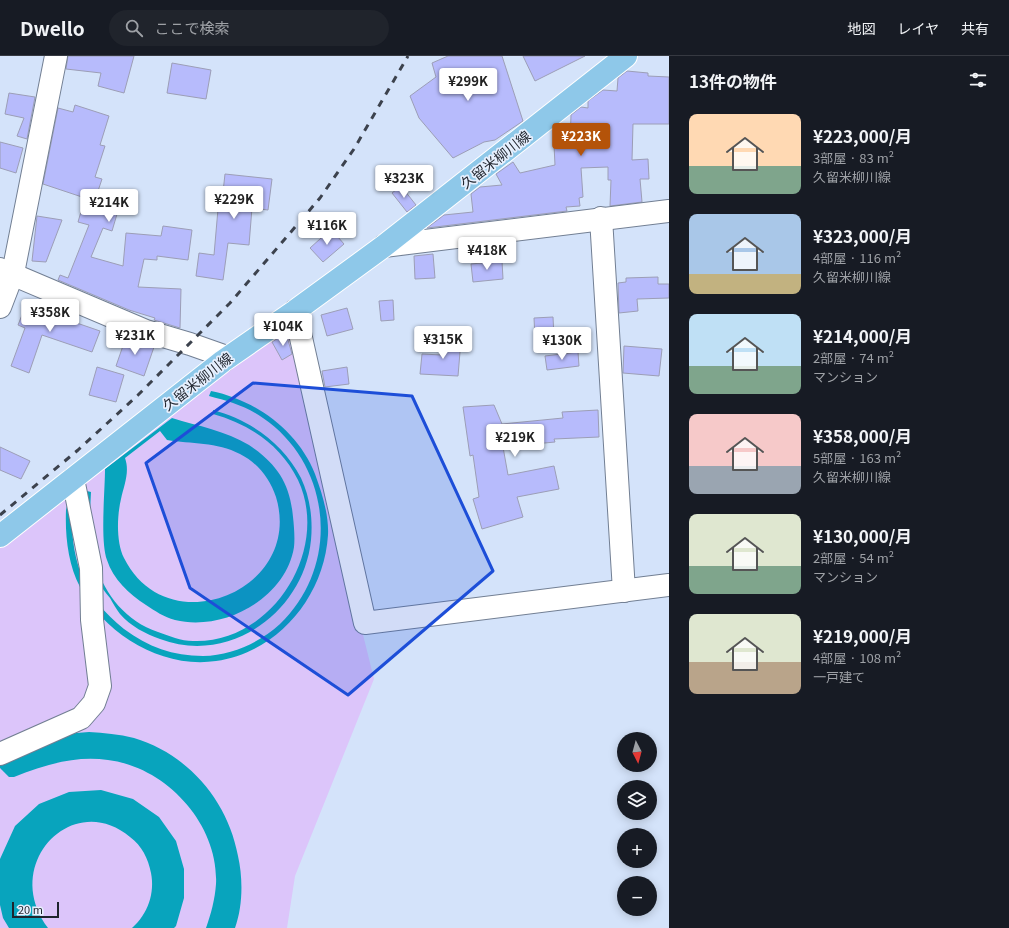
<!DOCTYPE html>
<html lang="ja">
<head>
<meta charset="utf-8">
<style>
  :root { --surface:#171b24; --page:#20242c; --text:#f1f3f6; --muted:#9ea1a6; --line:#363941; --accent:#b45309 }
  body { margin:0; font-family:Georgia,"Noto Sans JP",serif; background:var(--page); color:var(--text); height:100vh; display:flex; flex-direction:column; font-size:15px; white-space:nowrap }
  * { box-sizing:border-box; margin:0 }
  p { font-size:13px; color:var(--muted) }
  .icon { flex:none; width:22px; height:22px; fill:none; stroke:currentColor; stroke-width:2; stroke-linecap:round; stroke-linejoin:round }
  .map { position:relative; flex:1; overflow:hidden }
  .sheet { display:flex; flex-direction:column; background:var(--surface); width:340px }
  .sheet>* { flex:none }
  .needle { width:26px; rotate:174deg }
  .controls { position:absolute; left:617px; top:676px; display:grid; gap:8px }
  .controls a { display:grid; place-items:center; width:40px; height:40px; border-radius:50%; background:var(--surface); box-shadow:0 2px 10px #0003; font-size:20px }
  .scale { position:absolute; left:12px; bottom:10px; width:47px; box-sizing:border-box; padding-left:4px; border:2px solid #1f242d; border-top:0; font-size:11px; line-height:14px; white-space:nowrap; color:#1f242d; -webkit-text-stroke:3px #e7f0fe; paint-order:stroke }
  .price { position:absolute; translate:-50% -34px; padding:0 9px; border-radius:4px; background:#fff; color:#222; font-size:13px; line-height:26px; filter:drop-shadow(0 1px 2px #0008) }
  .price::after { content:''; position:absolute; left:50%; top:24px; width:12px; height:9px; margin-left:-6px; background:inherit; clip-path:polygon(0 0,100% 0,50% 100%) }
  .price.selected { background:var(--accent); color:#fff }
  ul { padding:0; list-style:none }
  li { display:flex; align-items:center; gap:12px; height:100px; padding:0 20px }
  li span { display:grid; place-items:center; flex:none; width:112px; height:80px; border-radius:8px; color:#555 }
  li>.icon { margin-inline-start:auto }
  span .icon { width:48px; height:48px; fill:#fffc; stroke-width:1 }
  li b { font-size:17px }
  h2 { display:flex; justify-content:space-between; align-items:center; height:48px; padding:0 20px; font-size:17px }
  header { display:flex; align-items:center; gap:24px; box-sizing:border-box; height:56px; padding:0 20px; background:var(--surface); border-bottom:1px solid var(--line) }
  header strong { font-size:19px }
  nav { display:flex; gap:22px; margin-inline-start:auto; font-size:14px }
  .search { width:280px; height:36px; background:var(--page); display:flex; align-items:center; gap:10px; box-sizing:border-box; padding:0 14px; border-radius:22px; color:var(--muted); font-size:15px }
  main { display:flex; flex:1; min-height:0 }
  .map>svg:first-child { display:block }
  .green { fill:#dcc5fa }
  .water { fill:#08a4bd; fill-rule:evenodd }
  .building { fill:#b7bbfc; stroke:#9c9eb6 }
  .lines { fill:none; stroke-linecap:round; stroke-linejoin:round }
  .minor-casing { stroke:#727f93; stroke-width:24 }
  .major-casing { stroke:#fff; stroke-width:24 }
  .minor { stroke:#fff; stroke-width:22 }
  .major { stroke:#8ec8e9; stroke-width:22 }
  .rail { stroke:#3c424d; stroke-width:3; stroke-dasharray:7 7; stroke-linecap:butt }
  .marked { fill:#1d4ed8; fill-opacity:0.2; stroke:#1d4ed8; stroke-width:3; stroke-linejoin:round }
  .labels { text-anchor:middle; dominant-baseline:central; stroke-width:3.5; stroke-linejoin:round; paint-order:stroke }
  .street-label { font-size:14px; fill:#1f242d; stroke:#e7f0fe }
</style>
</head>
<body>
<header>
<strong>Dwello</strong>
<div class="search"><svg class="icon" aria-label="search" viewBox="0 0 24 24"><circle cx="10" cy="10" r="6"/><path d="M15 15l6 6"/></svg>ここで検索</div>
<nav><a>地図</a><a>レイヤ</a><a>共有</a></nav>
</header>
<main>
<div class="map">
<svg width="669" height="872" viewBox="0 0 669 872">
  <rect width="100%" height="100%" fill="#d4e3fa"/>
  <polygon class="green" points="286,268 374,623 295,820 287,872 0,872 0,491"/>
  <g class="water">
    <path d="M211 335C256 344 298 375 315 418 322 437 329 459 328 479 324 541 278 596 216 605 161 613 105 578 80 531 68 508 65 480 66 454L67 449 72 450C70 503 82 539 124 573 148 591 173 600 203 600 232 599 259 587 280 568 341 510 332 409 263 362 246 350 228 345 209 340Z"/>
    <path d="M213 354C250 364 283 387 301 422 310 441 313 463 311 484 304 555 230 610 160 583 146 578 130 570 120 558 116 553 113 547 110 542 105 536 100 530 97 522 94 516 94 508 93 502 89 478 86 459 87 435L91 436C90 456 88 490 95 508 106 540 126 565 158 576 169 580 181 585 193 585 272 588 331 494 298 424 281 389 249 368 213 358Z"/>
    <path d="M172 362C198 370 226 375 249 389 277 408 290 427 293 461 294 470 295 482 294 491 286 542 224 576 175 564 164 561 155 555 146 549 129 538 113 523 107 504 100 485 105 435 105 413ZM160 375 167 384C191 388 217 386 240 398 258 407 270 423 276 441 304 534 168 590 124 502 116 486 117 460 121 443 124 429 130 416 125 402Z"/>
    <path d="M89 676C104 677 119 678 134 682 188 698 228 745 238 800 243 822 243 850 235 872H206C211 858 215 843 216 828 219 768 166 711 108 704 76 699 44 709 14 721H9L0 712V707L64 678Z"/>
    <path d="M101 734 133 743 159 761 176 785 184 813V842L176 870 174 872H132C148 858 155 837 151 817 148 802 142 790 130 781 74 733 0 807 48 872H9L3 862 0 849V803L15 770 39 748 69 736Z"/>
  </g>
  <g class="building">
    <polygon points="68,0 134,0 124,37 98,30 101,17 66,13"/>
    <polygon points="448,0 502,0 523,65 495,84 484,86 453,102 419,62 410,40 436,21 432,7"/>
    <polygon points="523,0 585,0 535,25"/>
    <polygon points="172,7 211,14 206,43 167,37"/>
    <polygon points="627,15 648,17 648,20 669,21 669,68 633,68 632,104 648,103 649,123 640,123 642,146 610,150 611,124 608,124 608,111 581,112 583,141 579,142 580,150 566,151 567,155 427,172 444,159 473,156 471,138 480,131 502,129 496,118 513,106 520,117 555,109 554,89 570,88 571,59 581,51 588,52 588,45 603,34 617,35 618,22"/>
    <polygon points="9,37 35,41 27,83 17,80 24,62 5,58"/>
    <polygon points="75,49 109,60 100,89 105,90 95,121 102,123 97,138 100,139 99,142 120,148 112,175 103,172 91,201 123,210 126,177 161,180 163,170 192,174 188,204 157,200 157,204 144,203 138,231 181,233 180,272 154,264 155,262 129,254 58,224 60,219 68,222 89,169 78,166 85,142 43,128 58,52 73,56"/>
    <polygon points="0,86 23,92 16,117 0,112"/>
    <polygon points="225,118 272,123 268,154 252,152 249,189 228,187 223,224 196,220 199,197 214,199 218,153 221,154"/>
    <polygon points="401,130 416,149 407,156 392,137"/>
    <polygon points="37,160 62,164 46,206 32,205"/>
    <polygon points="331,173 344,188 323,206 310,192"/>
    <polygon points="433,198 435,222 415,223 414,200"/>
    <polygon points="502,205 503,223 473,226 471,208"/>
    <polygon points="658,221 658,228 669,228 669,242 637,243 638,255 619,257 618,227 626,226 626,222"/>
    <polygon points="393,244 394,264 381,265 379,245"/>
    <polygon points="49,247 73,257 71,265 100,275 92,296 42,279 29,317 11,310 25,272 18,269 26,249 45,257"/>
    <polygon points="347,252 353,273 327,280 321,259"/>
    <polygon points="553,261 554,281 535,282 534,262"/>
    <polygon points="286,277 292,298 282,304 272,286"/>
    <polygon points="126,281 154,291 144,320 116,310"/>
    <polygon points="443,283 461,284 458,320 420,318 422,298 442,299"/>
    <polygon points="624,290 662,293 659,320 623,317"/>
    <polygon points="578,296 579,310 547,314 545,300"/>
    <polygon points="97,311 124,319 116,346 89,339"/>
    <polygon points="347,311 349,328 325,331 322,315"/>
    <polygon points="494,349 502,368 563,362 562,356 598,354 599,381 554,383 555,386 503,391 508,419 554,410 559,433 517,441 523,461 482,473 473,443 479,441 473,399 470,400 463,351"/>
    <polygon points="0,391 30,405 21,423 0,414"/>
  </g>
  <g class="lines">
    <defs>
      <g id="minor">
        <polyline points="601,162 624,535"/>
        <polyline points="384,190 669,155"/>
        <polyline points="0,213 146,275 190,288 224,300 223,305"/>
        <polyline points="0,251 13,217 56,0"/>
        <polyline points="295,255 365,567 669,529"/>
        <polyline points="0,698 81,662 94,647 100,630 92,564 91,512 73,423"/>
      </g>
      <polyline id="major" points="0,480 223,305 295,255 384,190 626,0"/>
    </defs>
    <use href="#minor" class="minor-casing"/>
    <use href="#major" class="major-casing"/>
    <use href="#minor" class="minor"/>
    <use href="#major" class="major"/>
    <polyline class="rail" points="0,459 78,394 138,339 230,247 320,142 354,93 408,0"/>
  </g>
  <path class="marked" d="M253 327 412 340 493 515 348 639 190 532 146 407Z"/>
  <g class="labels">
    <g class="street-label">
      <text transform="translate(495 103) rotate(-38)">久留米柳川線</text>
      <text transform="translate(197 325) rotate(-38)">久留米柳川線</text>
    </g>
  </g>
</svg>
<div class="controls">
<a><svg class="needle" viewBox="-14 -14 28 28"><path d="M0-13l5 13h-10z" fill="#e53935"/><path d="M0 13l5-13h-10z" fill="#9ea1a6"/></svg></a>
<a><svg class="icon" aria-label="layers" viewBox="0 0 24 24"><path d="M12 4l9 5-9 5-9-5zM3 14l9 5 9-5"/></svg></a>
<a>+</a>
<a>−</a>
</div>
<div class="scale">20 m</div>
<b class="price" style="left:468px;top:46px">¥299K</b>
<b class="price selected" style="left:581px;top:101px">¥223K</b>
<b class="price" style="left:404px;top:143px">¥323K</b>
<b class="price" style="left:234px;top:164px">¥229K</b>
<b class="price" style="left:109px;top:167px">¥214K</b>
<b class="price" style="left:327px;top:190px">¥116K</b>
<b class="price" style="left:487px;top:215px">¥418K</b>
<b class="price" style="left:50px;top:277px">¥358K</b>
<b class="price" style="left:283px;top:291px">¥104K</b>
<b class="price" style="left:135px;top:300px">¥231K</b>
<b class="price" style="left:443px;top:304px">¥315K</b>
<b class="price" style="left:562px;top:305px">¥130K</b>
<b class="price" style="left:515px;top:402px">¥219K</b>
</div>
<section class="sheet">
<h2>13件の物件<svg class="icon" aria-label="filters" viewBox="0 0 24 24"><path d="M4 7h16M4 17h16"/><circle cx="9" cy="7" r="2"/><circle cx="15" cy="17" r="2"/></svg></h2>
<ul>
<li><span style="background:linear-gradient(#ffd9b3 65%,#7fa58c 0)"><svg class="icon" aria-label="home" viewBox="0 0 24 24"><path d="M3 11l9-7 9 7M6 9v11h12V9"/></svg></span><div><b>¥223,000/月</b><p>3部屋 · 83 m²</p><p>久留米柳川線</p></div></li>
<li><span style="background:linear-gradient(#a9c7e8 75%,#c2b280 0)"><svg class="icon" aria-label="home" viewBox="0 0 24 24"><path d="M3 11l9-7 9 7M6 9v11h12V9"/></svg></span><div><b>¥323,000/月</b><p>4部屋 · 116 m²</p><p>久留米柳川線</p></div></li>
<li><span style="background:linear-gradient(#bfe0f5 65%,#7fa58c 0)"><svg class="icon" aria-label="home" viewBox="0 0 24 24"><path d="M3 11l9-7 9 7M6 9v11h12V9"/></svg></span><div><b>¥214,000/月</b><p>2部屋 · 74 m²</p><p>マンション</p></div></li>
<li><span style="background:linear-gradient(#f6c9c9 65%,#9aa5b1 0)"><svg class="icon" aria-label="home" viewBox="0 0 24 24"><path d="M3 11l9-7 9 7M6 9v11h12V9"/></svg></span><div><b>¥358,000/月</b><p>5部屋 · 163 m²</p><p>久留米柳川線</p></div></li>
<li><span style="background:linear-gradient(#dfe7d0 65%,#7fa58c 0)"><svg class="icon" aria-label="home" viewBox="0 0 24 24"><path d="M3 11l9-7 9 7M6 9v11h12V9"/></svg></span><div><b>¥130,000/月</b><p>2部屋 · 54 m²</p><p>マンション</p></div></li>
<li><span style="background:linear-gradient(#dfe7d0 60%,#b9a48a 0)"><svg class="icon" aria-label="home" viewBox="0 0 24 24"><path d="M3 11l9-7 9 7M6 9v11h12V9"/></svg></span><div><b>¥219,000/月</b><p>4部屋 · 108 m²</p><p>一戸建て</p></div></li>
</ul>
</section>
</main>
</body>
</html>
